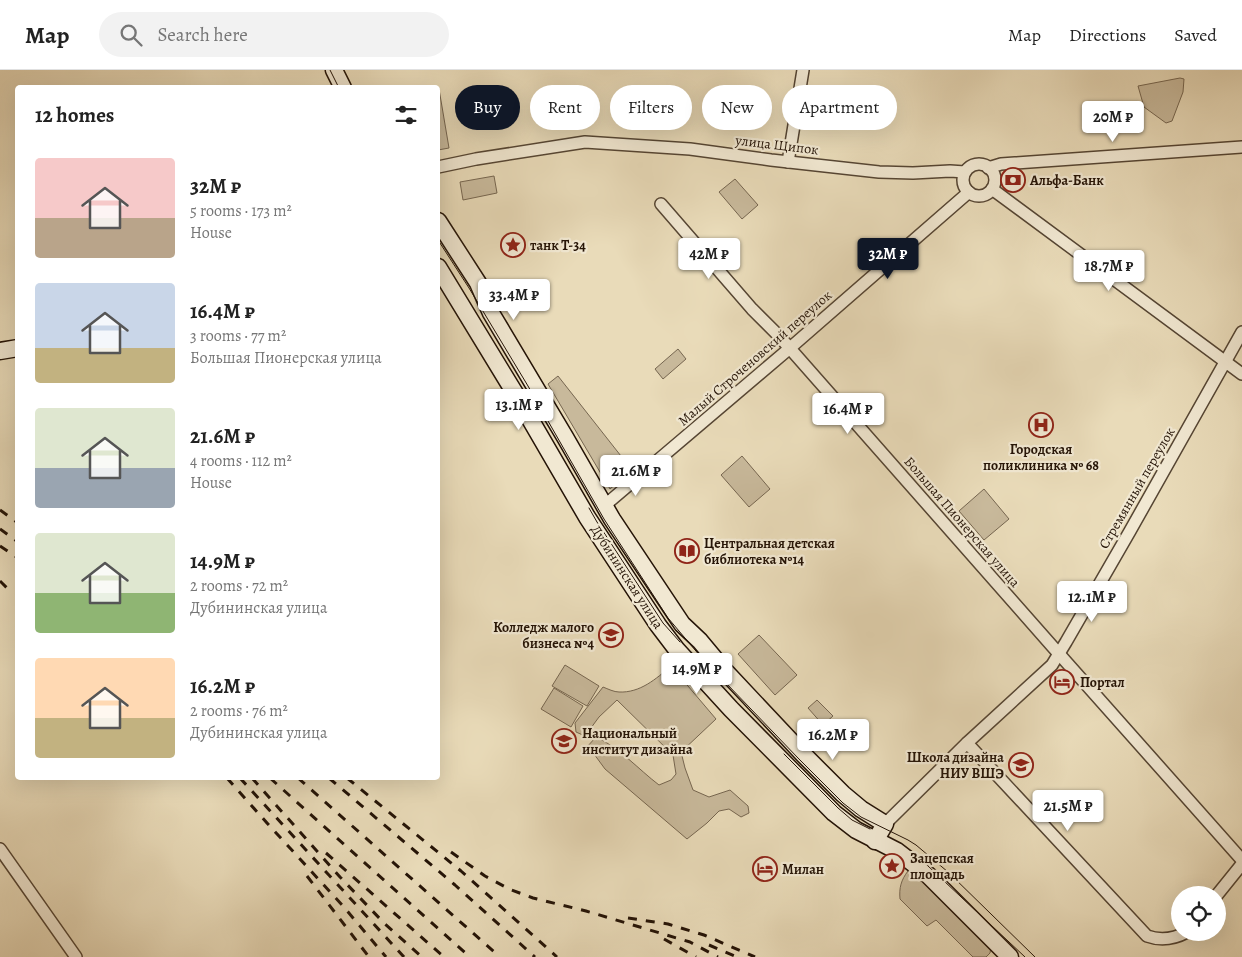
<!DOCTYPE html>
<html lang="en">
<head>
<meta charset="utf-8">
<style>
  :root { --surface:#fff; --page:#f2f2f2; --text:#222; --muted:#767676; --line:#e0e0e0; --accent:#111827 }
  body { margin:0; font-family:Alegreya,serif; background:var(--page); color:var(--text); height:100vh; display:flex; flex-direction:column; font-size:19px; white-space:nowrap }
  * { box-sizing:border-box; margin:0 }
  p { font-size:16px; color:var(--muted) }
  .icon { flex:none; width:28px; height:28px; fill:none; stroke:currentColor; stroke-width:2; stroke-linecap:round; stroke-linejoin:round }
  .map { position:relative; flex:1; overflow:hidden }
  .panel { position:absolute; left:15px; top:15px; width:425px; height:695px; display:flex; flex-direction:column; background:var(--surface); border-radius:5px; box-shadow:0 5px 20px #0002 }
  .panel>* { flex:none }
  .banner { position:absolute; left:455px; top:15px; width:475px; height:45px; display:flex; gap:10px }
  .controls { position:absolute; left:1171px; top:816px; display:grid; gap:10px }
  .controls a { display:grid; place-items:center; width:55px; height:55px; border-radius:50%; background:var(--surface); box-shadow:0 5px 20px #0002; font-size:25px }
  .price { position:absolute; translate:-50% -42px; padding:0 11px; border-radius:5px; background:#fff; color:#222; font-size:16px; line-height:32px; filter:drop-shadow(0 1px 2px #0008) }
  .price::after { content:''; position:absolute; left:50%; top:30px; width:15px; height:11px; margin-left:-8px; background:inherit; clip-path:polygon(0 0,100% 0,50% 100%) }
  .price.on { background:var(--accent); color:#fff }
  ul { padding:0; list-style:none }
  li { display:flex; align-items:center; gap:15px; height:125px; padding:0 20px }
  li span { display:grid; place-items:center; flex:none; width:140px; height:100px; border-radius:5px; color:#555 }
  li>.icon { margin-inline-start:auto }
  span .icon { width:60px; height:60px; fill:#fffc; stroke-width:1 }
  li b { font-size:21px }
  h2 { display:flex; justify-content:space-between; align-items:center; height:60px; padding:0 20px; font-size:21px }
  .tag { padding:0 18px; border-radius:22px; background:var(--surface); box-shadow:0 5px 20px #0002; font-size:18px; line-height:45px }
  .tag.on { background:var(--accent); color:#fff }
  header { display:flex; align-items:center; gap:30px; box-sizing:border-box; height:70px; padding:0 25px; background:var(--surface); border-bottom:1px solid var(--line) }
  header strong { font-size:24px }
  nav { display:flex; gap:28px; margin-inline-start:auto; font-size:18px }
  .search { width:350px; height:45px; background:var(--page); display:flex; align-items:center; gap:12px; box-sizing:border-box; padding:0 18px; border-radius:28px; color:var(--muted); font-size:19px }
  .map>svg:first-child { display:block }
  .green { fill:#c8b99b; stroke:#766650 }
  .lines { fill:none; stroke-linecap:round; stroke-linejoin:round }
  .street-casing { stroke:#554533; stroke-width:14 }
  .secondary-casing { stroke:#241306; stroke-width:19 }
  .street { stroke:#f1e8d2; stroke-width:11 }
  .secondary { stroke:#f1e8d2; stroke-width:16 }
  .tram { stroke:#241306; stroke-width:1 }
  .rail { stroke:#241306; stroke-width:3; stroke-dasharray:9 9; stroke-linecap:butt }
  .labels { text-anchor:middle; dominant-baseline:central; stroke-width:4.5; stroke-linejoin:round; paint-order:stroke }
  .street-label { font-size:14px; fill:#241306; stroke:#f1e8d2 }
  .poi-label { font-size:14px; font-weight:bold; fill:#241306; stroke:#f1e8d2; text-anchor:start }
</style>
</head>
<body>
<header>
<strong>Map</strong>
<div class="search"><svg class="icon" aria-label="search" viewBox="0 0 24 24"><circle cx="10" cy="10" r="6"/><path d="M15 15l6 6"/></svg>Search here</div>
<nav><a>Map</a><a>Directions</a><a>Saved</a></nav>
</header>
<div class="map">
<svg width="1242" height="887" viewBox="0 0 1242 887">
  <rect width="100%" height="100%" fill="#e9dbb9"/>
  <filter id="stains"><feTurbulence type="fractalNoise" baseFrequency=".004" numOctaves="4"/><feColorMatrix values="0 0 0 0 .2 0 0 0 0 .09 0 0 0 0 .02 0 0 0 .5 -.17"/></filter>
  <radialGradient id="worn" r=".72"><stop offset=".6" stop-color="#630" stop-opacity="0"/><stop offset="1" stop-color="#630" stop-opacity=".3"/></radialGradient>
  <g class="green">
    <polygon points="1180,8 1184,9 1183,22 1172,51 1166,53 1144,37 1138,16"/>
    <polygon points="438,19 439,19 449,78 438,80"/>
    <polygon points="494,106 497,123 463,130 460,112"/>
    <polygon points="735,109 758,135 742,149 719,122"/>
    <polygon points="678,279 686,289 663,309 655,299"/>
    <polygon points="558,306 632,400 610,419 548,314"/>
    <polygon points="742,386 770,419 749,437 721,405"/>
    <polygon points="984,419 1009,449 984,470 959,441"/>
    <polygon points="759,565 797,605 775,625 738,584"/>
    <polygon points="565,595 599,616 587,636 552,616"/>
    <path d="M671 596 716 649 681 682 685 698 693 720 709 727 730 720 748 736 749 743 741 747 729 739 719 741 707 753 687 769 605 699 594 684 586 678 596 667C620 678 638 699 659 715L671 710 676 704 673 685 617 630 599 647 585 666 576 662 575 653 603 617C608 619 614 622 619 622 640 623 656 609 671 596Z"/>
    <polygon points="554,618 583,636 571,657 541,639"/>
    <polygon points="817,630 833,646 823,655 808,638"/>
    <path d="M908 801 925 811 991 877 990 883 986 887H973L936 850 927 856 900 829C899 818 901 810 908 801Z"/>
  </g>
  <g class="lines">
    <defs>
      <g id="street">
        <polyline points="788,92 803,0"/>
        <circle cx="979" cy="110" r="16"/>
        <polyline points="438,97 476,89 585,72 690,79 771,90 879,102 913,103 950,101 965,102"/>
        <polyline points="988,98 1001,94 1242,77"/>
        <polyline points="992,119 1242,304"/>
        <polyline points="661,134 752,239 779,266 1052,576 1242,790"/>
        <polyline points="604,436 790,278 969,122"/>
        <path d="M967 673 1147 866C1161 871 1174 869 1187 862"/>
        <polyline points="885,754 967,673 1052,595 1066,572 1130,461 1242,262"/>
        <polyline points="0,779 76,887"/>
        <polyline points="1217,825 1242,794"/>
      </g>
      <g id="secondary">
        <polyline points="334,0 343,18"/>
        <polyline points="438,151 478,213 491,243 565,367 612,449 682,554 700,571 725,601 803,684 843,724 861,739 885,754 875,771"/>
        <polyline points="438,197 519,330 587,447 658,555 677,580 731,639 834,743 856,760 897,781 928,805 1010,887"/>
        <polyline points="0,281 18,278"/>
      </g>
    </defs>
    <use href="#street" class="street-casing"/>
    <use href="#secondary" class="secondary-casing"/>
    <use href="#street" class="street"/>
    <use href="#secondary" class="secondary"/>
    <g class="tram">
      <polyline points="330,0 339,18"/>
      <polyline points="438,170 469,218 528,316 604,449 668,548 701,587 798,688 843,733 861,747 908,770 916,775 948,802 1035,887"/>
      <polyline points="589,438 597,452 663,553 680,572"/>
      <polyline points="784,684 838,738 852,750 870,759"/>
      <polyline points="912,781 1025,887"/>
    </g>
    <g class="rail">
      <polyline points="0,440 18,453"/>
      <polyline points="0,459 18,472"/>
      <polyline points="0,476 18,488"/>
      <polyline points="0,511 10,521"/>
      <polyline points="227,708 267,753 343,836 386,887"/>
      <polyline points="240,708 404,887"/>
      <polyline points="252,708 340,807 384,853 422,887"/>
      <polyline points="270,708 470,887"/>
      <polyline points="298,708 500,887"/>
      <polyline points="329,708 455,815 535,887"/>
      <polyline points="347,708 461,801 557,887"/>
      <polyline points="451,782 485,806 509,819 533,828 586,841 690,872 718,887"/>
      <polyline points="326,783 444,887"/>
      <polyline points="307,806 369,887"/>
      <polyline points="628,848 668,854 704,865 755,887"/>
      <polyline points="664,869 696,887"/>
      <polyline points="709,875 737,887"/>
    </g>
  </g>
  <defs>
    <symbol id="bank-ring" viewBox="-11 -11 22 22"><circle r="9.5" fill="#f1e8d2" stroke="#8f2418" stroke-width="1.5"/><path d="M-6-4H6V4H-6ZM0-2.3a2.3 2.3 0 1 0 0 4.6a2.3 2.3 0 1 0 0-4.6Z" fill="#8f2418"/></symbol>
    <symbol id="sight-ring" viewBox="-11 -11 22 22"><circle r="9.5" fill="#f1e8d2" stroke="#8f2418" stroke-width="1.5"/><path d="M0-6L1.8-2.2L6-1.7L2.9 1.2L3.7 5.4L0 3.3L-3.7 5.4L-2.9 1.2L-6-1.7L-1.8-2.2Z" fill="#8f2418"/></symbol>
    <symbol id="hospital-ring" viewBox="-11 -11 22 22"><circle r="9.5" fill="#f1e8d2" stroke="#8f2418" stroke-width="1.5"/><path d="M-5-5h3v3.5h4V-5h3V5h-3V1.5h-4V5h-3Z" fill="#8f2418"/></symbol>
    <symbol id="library-ring" viewBox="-11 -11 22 22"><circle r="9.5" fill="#f1e8d2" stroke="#8f2418" stroke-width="1.5"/><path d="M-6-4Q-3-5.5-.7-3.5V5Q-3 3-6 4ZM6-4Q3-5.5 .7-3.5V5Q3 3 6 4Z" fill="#8f2418"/></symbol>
    <symbol id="university-ring" viewBox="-11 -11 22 22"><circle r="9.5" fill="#f1e8d2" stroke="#8f2418" stroke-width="1.5"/><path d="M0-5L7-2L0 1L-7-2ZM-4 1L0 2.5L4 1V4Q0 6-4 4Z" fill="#8f2418"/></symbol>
    <symbol id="hotel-ring" viewBox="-11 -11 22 22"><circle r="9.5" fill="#f1e8d2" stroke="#8f2418" stroke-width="1.5"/><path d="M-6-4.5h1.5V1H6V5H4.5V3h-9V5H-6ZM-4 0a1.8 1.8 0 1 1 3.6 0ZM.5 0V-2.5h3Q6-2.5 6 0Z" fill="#8f2418"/></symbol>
  </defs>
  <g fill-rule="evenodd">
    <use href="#bank-ring" x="999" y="96" width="28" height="28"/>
    <use href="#sight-ring" x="499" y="161" width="28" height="28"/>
    <use href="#hospital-ring" x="1027" y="341" width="28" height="28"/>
    <use href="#library-ring" x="673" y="467" width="28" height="28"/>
    <use href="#university-ring" x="597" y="551" width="28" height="28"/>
    <use href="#hotel-ring" x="1048" y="598" width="28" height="28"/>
    <use href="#university-ring" x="550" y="657" width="28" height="28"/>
    <use href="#university-ring" x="1007" y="681" width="28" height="28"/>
    <use href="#sight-ring" x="878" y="782" width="28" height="28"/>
    <use href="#hotel-ring" x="751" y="785" width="28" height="28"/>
  </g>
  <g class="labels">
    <g class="street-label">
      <text transform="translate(777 75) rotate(7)">улица Щипок</text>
      <text transform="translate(755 288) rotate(-41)">Малый Строченовский переулок</text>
      <text transform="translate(1137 418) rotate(-60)">Стремянный переулок</text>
      <text transform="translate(962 452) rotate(49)">Большая Пионерская улица</text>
      <text transform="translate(627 507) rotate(57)">Дубининская улица</text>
    </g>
    <g class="poi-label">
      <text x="1030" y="110">Альфа-Банк</text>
      <text x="530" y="175">танк Т-34</text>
      <text x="1041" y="379" text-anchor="middle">Городская<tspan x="1041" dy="16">поликлиника № 68</tspan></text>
      <text x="704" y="473">Центральная детская<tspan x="704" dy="16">библиотека №14</tspan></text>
      <text x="594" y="557" text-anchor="end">Колледж малого<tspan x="594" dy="16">бизнеса №4</tspan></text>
      <text x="1080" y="612">Портал</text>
      <text x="582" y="663">Национальный<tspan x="582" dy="16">институт дизайна</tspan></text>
      <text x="1004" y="687" text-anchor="end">Школа дизайна<tspan x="1004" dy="16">НИУ ВШЭ</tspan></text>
      <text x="910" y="788">Зацепская<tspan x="910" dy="16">площадь</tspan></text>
      <text x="782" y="799">Милан</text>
    </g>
  </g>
  <rect width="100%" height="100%" filter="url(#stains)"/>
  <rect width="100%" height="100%" fill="url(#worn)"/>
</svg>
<div class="controls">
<a><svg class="icon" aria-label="locate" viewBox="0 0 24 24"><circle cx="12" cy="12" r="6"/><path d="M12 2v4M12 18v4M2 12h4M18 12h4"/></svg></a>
</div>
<b class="price" style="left:1113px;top:73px">20M ₽</b>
<b class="price" style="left:709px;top:210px">42M ₽</b>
<b class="price on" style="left:888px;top:210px">32M ₽</b>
<b class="price" style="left:1109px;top:222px">18.7M ₽</b>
<b class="price" style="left:514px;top:251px">33.4M ₽</b>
<b class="price" style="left:519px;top:361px">13.1M ₽</b>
<b class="price" style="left:848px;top:365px">16.4M ₽</b>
<b class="price" style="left:636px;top:427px">21.6M ₽</b>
<b class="price" style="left:1092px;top:553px">12.1M ₽</b>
<b class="price" style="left:697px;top:625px">14.9M ₽</b>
<b class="price" style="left:833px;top:691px">16.2M ₽</b>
<b class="price" style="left:1068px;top:762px">21.5M ₽</b>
<div class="banner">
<a class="tag on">Buy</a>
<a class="tag">Rent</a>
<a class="tag">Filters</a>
<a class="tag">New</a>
<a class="tag">Apartment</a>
</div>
<section class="panel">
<h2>12 homes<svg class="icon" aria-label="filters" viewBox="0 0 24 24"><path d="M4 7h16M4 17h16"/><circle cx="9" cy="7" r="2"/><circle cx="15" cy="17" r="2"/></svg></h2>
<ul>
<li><span style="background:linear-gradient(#f6c9c9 60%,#b9a48a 0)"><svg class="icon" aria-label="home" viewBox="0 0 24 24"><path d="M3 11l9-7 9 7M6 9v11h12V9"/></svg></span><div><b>32M ₽</b><p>5 rooms · 173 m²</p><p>House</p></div></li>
<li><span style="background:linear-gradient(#c9d6e8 65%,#c2b280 0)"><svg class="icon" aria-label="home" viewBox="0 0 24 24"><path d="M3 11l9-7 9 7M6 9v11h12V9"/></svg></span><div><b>16.4M ₽</b><p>3 rooms · 77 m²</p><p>Большая Пионерская улица</p></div></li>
<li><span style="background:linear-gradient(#dfe7d0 60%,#9aa5b1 0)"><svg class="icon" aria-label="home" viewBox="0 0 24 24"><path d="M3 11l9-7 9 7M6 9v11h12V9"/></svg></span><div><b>21.6M ₽</b><p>4 rooms · 112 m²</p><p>House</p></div></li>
<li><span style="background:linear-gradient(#dfe7d0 60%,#8fb573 0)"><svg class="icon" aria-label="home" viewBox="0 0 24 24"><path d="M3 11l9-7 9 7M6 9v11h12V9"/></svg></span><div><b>14.9M ₽</b><p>2 rooms · 72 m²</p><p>Дубининская улица</p></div></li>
<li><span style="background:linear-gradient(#ffd9b3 60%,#c2b280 0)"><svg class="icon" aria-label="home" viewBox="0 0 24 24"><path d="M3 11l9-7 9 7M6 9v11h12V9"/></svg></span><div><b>16.2M ₽</b><p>2 rooms · 76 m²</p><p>Дубининская улица</p></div></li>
</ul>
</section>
</div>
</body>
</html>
